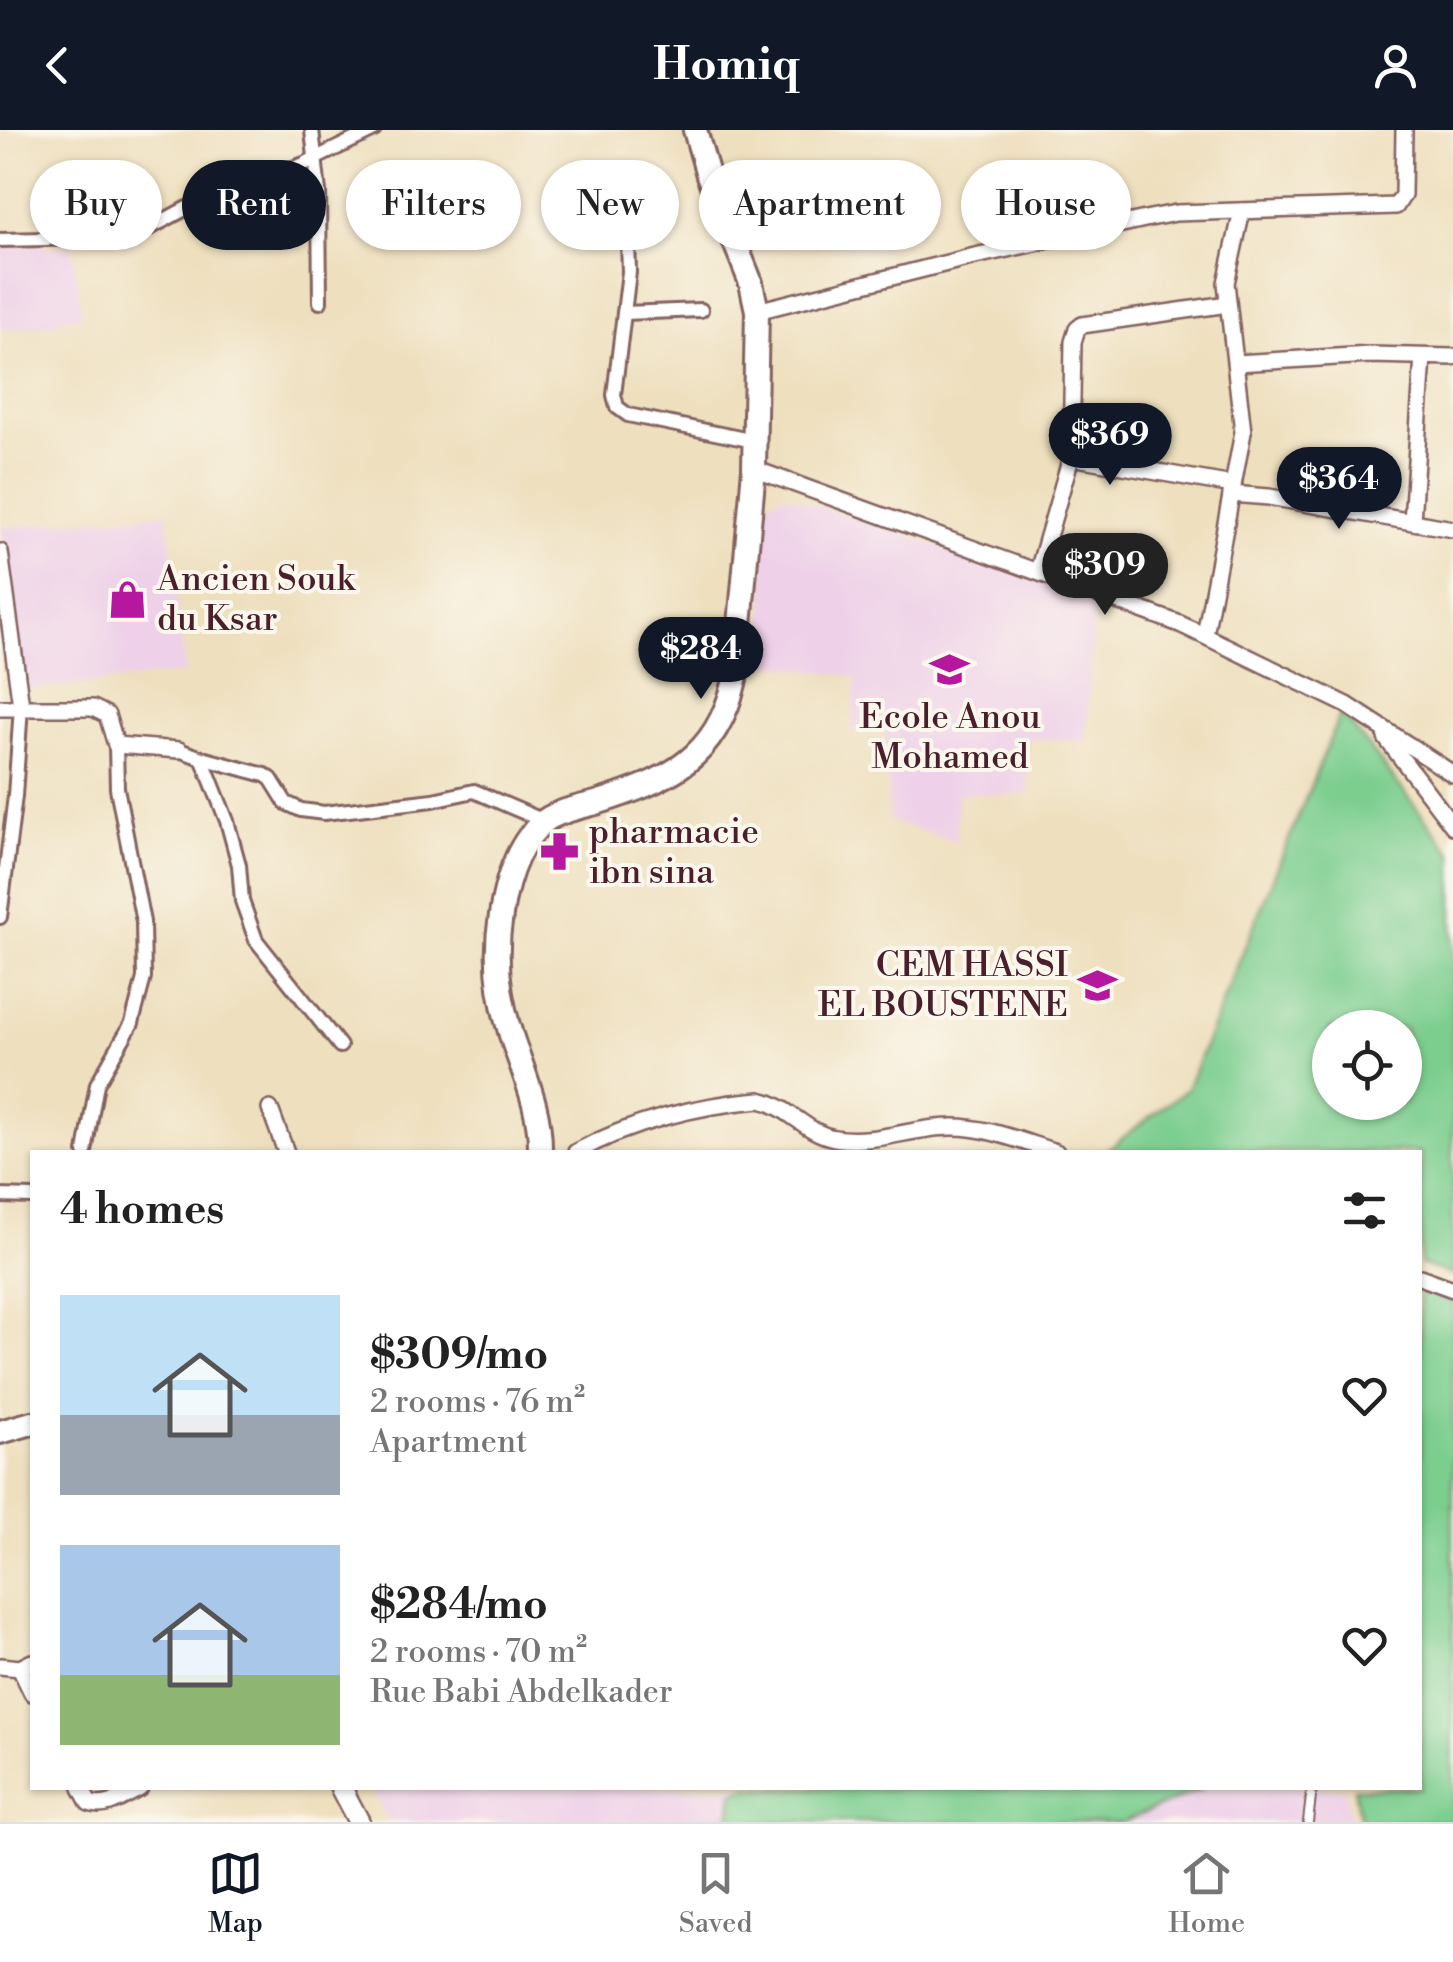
<!DOCTYPE html>
<html lang="en">
<head>
<meta charset="utf-8">
<style>
  :root { --surface:#fff; --page:#f6f6f6; --text:#222; --muted:#767676; --line:#e0e0e0; --accent:#111827 }
  body { margin:0; font-family:"Libre Bodoni",serif; background:var(--page); color:var(--text); height:100vh; display:flex; flex-direction:column; font-size:38px; white-space:nowrap }
  * { box-sizing:border-box; margin:0 }
  p { font-size:32px; color:var(--muted) }
  .icon { flex:none; width:55px; height:55px; fill:none; stroke:currentColor; stroke-width:2; stroke-linecap:round; stroke-linejoin:round }
  .map { position:relative; flex:1; overflow:hidden }
  .side { position:absolute; left:30px; top:1020px; width:1392px; height:640px; display:flex; flex-direction:column; background:var(--surface); border-radius:0px; box-shadow:0 2px 8px #0004 }
  .side>* { flex:none }
  .top-card { position:absolute; left:30px; top:30px; width:1395px; height:90px; display:flex; gap:20px }
  .controls { position:absolute; left:1312px; top:880px; display:grid; gap:20px }
  .controls a { display:grid; place-items:center; width:110px; height:110px; border-radius:50%; background:var(--surface); box-shadow:0 2px 8px #0004; font-size:50px }
  .price { position:absolute; translate:-50% -85px; padding:0 22px; border-radius:35px; background:var(--accent); color:#fff; font-size:32px; line-height:65px; filter:drop-shadow(0 2px 5px #0008) }
  .price::after { content:''; position:absolute; left:50%; top:60px; width:30px; height:22px; margin-left:-15px; background:inherit; clip-path:polygon(0 0,100% 0,50% 100%) }
  .price.active { background:#222; color:#fff }
  ul { padding:0; list-style:none }
  li { display:flex; align-items:center; gap:30px; height:250px; padding:0 30px }
  li span { display:grid; place-items:center; flex:none; width:280px; height:200px; border-radius:0px; color:#555 }
  li>.icon { margin-inline-start:auto }
  span .icon { width:120px; height:120px; fill:#fffc; stroke-width:1 }
  li b { font-size:42px }
  h2 { display:flex; justify-content:space-between; align-items:center; height:120px; padding:0 30px; font-size:42px }
  .chip { padding:0 35px; border-radius:45px; background:var(--surface); box-shadow:0 2px 8px #0004; font-size:35px; line-height:90px }
  .chip.active { background:var(--accent); color:#fff }
  header { display:flex; justify-content:space-between; align-items:center; height:130px; padding:0 30px; background:var(--accent); color:#fff; font-size:45px; font-weight:700 }
  .dock { display:flex; justify-content:space-around; align-items:center; height:140px; border-top:2px solid var(--line); background:var(--surface); font-size:28px; color:var(--muted) }
  .dock a { display:grid; justify-items:center; gap:5px }
  .dock .active { color:var(--accent) }
  .map>svg:first-child { display:block }
  .built { fill:#eed0e8 }
  .green { fill:#7cce8f; stroke:#63765d; stroke-width:2.5; fill-rule:evenodd }
  .lines { fill:none; stroke-linecap:round; stroke-linejoin:round }
  .service-casing { stroke:#83625e; stroke-width:12 }
  .pedestrian-casing { stroke:#83625e; stroke-width:18 }
  .minor-casing { stroke:#83625e; stroke-width:20 }
  .tertiary-casing { stroke:#83625e; stroke-width:25 }
  .secondary-casing { stroke:#83625e; stroke-width:28 }
  .service { stroke:#fff; stroke-width:8 }
  .pedestrian { stroke:#fff; stroke-width:12 }
  .minor { stroke:#fff; stroke-width:15 }
  .tertiary { stroke:#fff; stroke-width:20 }
  .secondary { stroke:#fff; stroke-width:22 }
  .labels { text-anchor:middle; dominant-baseline:central; stroke-width:8; stroke-linejoin:round; paint-order:stroke }
  .poi-label { font-size:35px; fill:#4a1f2b; stroke:#fbf7ec; text-anchor:start }
</style>
</head>
<body>
<header><svg class="icon" aria-label="back" viewBox="0 0 24 24"><path d="M15 5l-7 7 7 7"/></svg>Homiq<svg class="icon" aria-label="person" viewBox="0 0 24 24"><circle cx="12" cy="8" r="4"/><path d="M4 21q1-7 8-7t8 7"/></svg></header>
<div class="map">
<svg width="1453" height="1692" viewBox="0 0 1453 1692">
  <rect width="100%" height="100%" fill="#fbf7ec"/>
  <filter id="ink" filterUnits="userSpaceOnUse"><feTurbulence type="fractalNoise" baseFrequency=".01" numOctaves="2"/><feDisplacementMap in="SourceGraphic" scale="20" xChannelSelector="R" yChannelSelector="G"/><feConvolveMatrix kernelMatrix="1 2 1 2 8 2 1 2 1" color-interpolation-filters="sRGB"/></filter>
  <filter id="wash" filterUnits="userSpaceOnUse"><feTurbulence type="fractalNoise" baseFrequency=".0048" numOctaves="4" result="noise"/><feDisplacementMap in="SourceGraphic" scale="40" xChannelSelector="R" yChannelSelector="G"/><feGaussianBlur stdDeviation="2.25" result="paint"/><feColorMatrix in="noise" values="0 0 0 0 0 0 0 0 0 0 0 0 0 0 0 0 0 1.4 0 .05"/><feComposite in="paint" operator="in"/></filter>
  <g filter="url(#wash)">
    <rect width="100%" height="100%" fill="#eedfbe"/>
    <g class="built">
      <polygon points="0,114 5,117 43,114 46,119 72,115 82,186 58,189 58,193 0,201"/>
      <polygon points="784,364 1095,468 1086,611 1027,609 1028,665 958,663 956,711 889,691 886,602 852,600 856,547 763,533 765,373"/>
      <polygon points="167,383 185,543 24,560 1,398"/>
      <polygon points="370,1658 746,1658 733,1663 730,1692 389,1692"/>
      <polygon points="1204,1658 1345,1658 1350,1692 1123,1692"/>
    </g>
    <g class="green">
      <path d="M1341 582 1453 724V1145L1420 1134V1022H1104L1187 959ZM1330 898H1405V972H1330Z"/>
      <polygon points="1420,1161 1453,1172 1453,1692 1360,1692 1354,1658 1420,1658"/>
      <polygon points="746,1658 1204,1658 1123,1692 730,1692 733,1663"/>
    </g>
  </g>
  <g filter="url(#ink)">
    <g class="lines">
      <defs>
        <polyline id="service" points="1308,1692 1312,1658"/>
        <g id="pedestrian">
          <polyline points="312,0 319,62 320,172"/>
          <polyline points="627,79 629,142 614,265 617,277 628,285 754,311"/>
          <polyline points="0,110 133,107 187,78 304,34 374,0"/>
          <polyline points="624,183 701,180"/>
          <polyline points="179,620 202,628 227,691 239,735 242,771 256,810 340,916"/>
          <polyline points="202,628 265,645 271,649 286,673 301,680 324,683 433,670 474,661 544,691"/>
          <polyline points="0,787 15,666 21,576"/>
          <polyline points="85,1022 97,954 132,893 144,848 143,792 117,658 116,615"/>
          <polyline points="0,1066 32,1067"/>
        </g>
        <g id="minor">
          <polyline points="757,181 975,126 1150,88 1176,83 1396,76 1403,65 1404,0"/>
          <polyline points="1236,233 1370,225 1453,227"/>
          <polyline points="1071,327 1073,212 1077,199 1082,195 1228,174"/>
          <polyline points="754,339 1180,494 1347,575 1453,644"/>
          <polyline points="1231,364 1269,367 1453,399"/>
          <polyline points="1412,391 1423,227"/>
          <polyline points="0,422 21,576"/>
          <polyline points="1038,441 1071,327 1233,355"/>
          <polyline points="1205,505 1243,302 1226,153 1242,81"/>
          <polyline points="0,578 93,578 107,585 116,615 179,620"/>
          <polyline points="1386,608 1453,696"/>
          <polyline points="270,979 286,1022"/>
          <path d="M576 1022C631 992 698 975 760 970 789 976 805 1003 835 1008 873 1015 913 997 951 997 985 996 1023 1012 1056 1022"/>
          <polyline points="1420,1147 1453,1159"/>
          <polyline points="0,1536 20,1538 32,1532"/>
          <polyline points="20,1538 32,1563"/>
          <path d="M81 1658 89 1673C107 1680 124 1666 140 1658"/>
        </g>
        <polyline id="tertiary" points="341,1658 359,1692"/>
        <g id="secondary">
          <path d="M540 1022C541 979 524 945 511 905 498 865 494 826 501 785 506 752 517 711 546 690 559 681 580 677 596 673 668 650 716 630 735 550L754 339 757 181 751 153 708 45 695 0"/>
          <polyline points="0,1302 32,1293"/>
        </g>
      </defs>
      <use href="#service" class="service-casing"/>
      <use href="#pedestrian" class="pedestrian-casing"/>
      <use href="#minor" class="minor-casing"/>
      <use href="#tertiary" class="tertiary-casing"/>
      <use href="#secondary" class="secondary-casing"/>
      <use href="#service" class="service"/>
      <use href="#pedestrian" class="pedestrian"/>
      <use href="#minor" class="minor"/>
      <use href="#tertiary" class="tertiary"/>
      <use href="#secondary" class="secondary"/>
    </g>
  </g>
  <defs>
    <symbol id="shop-bare" viewBox="-9 -9 18 18"><path d="M-5-2.5h2.3a2.7 3.5 0 0 1 5.4 0H5L5.5 6h-11ZM-1.5-2.5h3a1.5 2.3 0 0 0-3 0Z" fill="#b5179e" stroke="#fbf7ec" stroke-width="2.5" paint-order="stroke"/></symbol>
    <symbol id="school-bare" viewBox="-9 -9 18 18"><path d="M0-5L7-2L0 1L-7-2ZM-4 1L0 2.5L4 1V4Q0 6-4 4Z" fill="#b5179e" stroke="#fbf7ec" stroke-width="2.5" paint-order="stroke"/></symbol>
    <symbol id="pharmacy-bare" viewBox="-9 -9 18 18"><path d="M-2-6h4v4h4v4h-4v4h-4v-4h-4v-4h4Z" fill="#b5179e" stroke="#fbf7ec" stroke-width="2.5" paint-order="stroke"/></symbol>
  </defs>
  <g fill-rule="evenodd">
    <use href="#shop-bare" x="100" y="442" width="55" height="55"/>
    <use href="#school-bare" x="922" y="512" width="55" height="55"/>
    <use href="#pharmacy-bare" x="532" y="694" width="55" height="55"/>
    <use href="#school-bare" x="1070" y="828" width="55" height="55"/>
  </g>
  <g class="labels">
    <g class="poi-label">
      <text x="157" y="449">Ancien Souk<tspan x="157" dy="40">du Ksar</tspan></text>
      <text x="950" y="587" text-anchor="middle">Ecole Anou<tspan x="950" dy="40">Mohamed</tspan></text>
      <text x="589" y="702">pharmacie<tspan x="589" dy="40">ibn sina</tspan></text>
      <text x="1068" y="835" text-anchor="end">CEM HASSI<tspan x="1068" dy="40">EL BOUSTENE</tspan></text>
    </g>
  </g>
</svg>
<div class="controls">
<a><svg class="icon" aria-label="locate" viewBox="0 0 24 24"><circle cx="12" cy="12" r="6"/><path d="M12 2v4M12 18v4M2 12h4M18 12h4"/></svg></a>
</div>
<b class="price" style="left:1110px;top:358px">$369</b>
<b class="price" style="left:1339px;top:402px">$364</b>
<b class="price active" style="left:1105px;top:488px">$309</b>
<b class="price" style="left:701px;top:572px">$284</b>
<div class="top-card">
<a class="chip">Buy</a>
<a class="chip active">Rent</a>
<a class="chip">Filters</a>
<a class="chip">New</a>
<a class="chip">Apartment</a>
<a class="chip">House</a>
</div>
<section class="side">
<h2>4 homes<svg class="icon" aria-label="filters" viewBox="0 0 24 24"><path d="M4 7h16M4 17h16"/><circle cx="9" cy="7" r="2"/><circle cx="15" cy="17" r="2"/></svg></h2>
<ul>
<li><span style="background:linear-gradient(#bfe0f5 60%,#9aa5b1 0)"><svg class="icon" aria-label="home" viewBox="0 0 24 24"><path d="M3 11l9-7 9 7M6 9v11h12V9"/></svg></span><div><b>$309/mo</b><p>2 rooms · 76 m²</p><p>Apartment</p></div><svg class="icon" aria-label="heart" viewBox="0 0 24 24"><path d="M12 20l-8-8c-3-5 5-10 8-4 3-6 11-1 8 4z"/></svg></li>
<li><span style="background:linear-gradient(#a9c7e8 65%,#8fb573 0)"><svg class="icon" aria-label="home" viewBox="0 0 24 24"><path d="M3 11l9-7 9 7M6 9v11h12V9"/></svg></span><div><b>$284/mo</b><p>2 rooms · 70 m²</p><p>Rue Babi Abdelkader</p></div><svg class="icon" aria-label="heart" viewBox="0 0 24 24"><path d="M12 20l-8-8c-3-5 5-10 8-4 3-6 11-1 8 4z"/></svg></li>
</ul>
</section>
</div>
<nav class="dock">
<a class="active"><svg class="icon" aria-label="map" viewBox="0 0 24 24"><path d="M3 6l6-2 6 2 6-2v14l-6 2-6-2-6 2zM9 4v14M15 6v14"/></svg>Map</a>
<a><svg class="icon" aria-label="saved" viewBox="0 0 24 24"><path d="M7 4h10v16l-5-4-5 4z"/></svg>Saved</a>
<a><svg class="icon" aria-label="home" viewBox="0 0 24 24"><path d="M3 11l9-7 9 7M6 9v11h12V9"/></svg>Home</a>
</nav>
</body>
</html>
